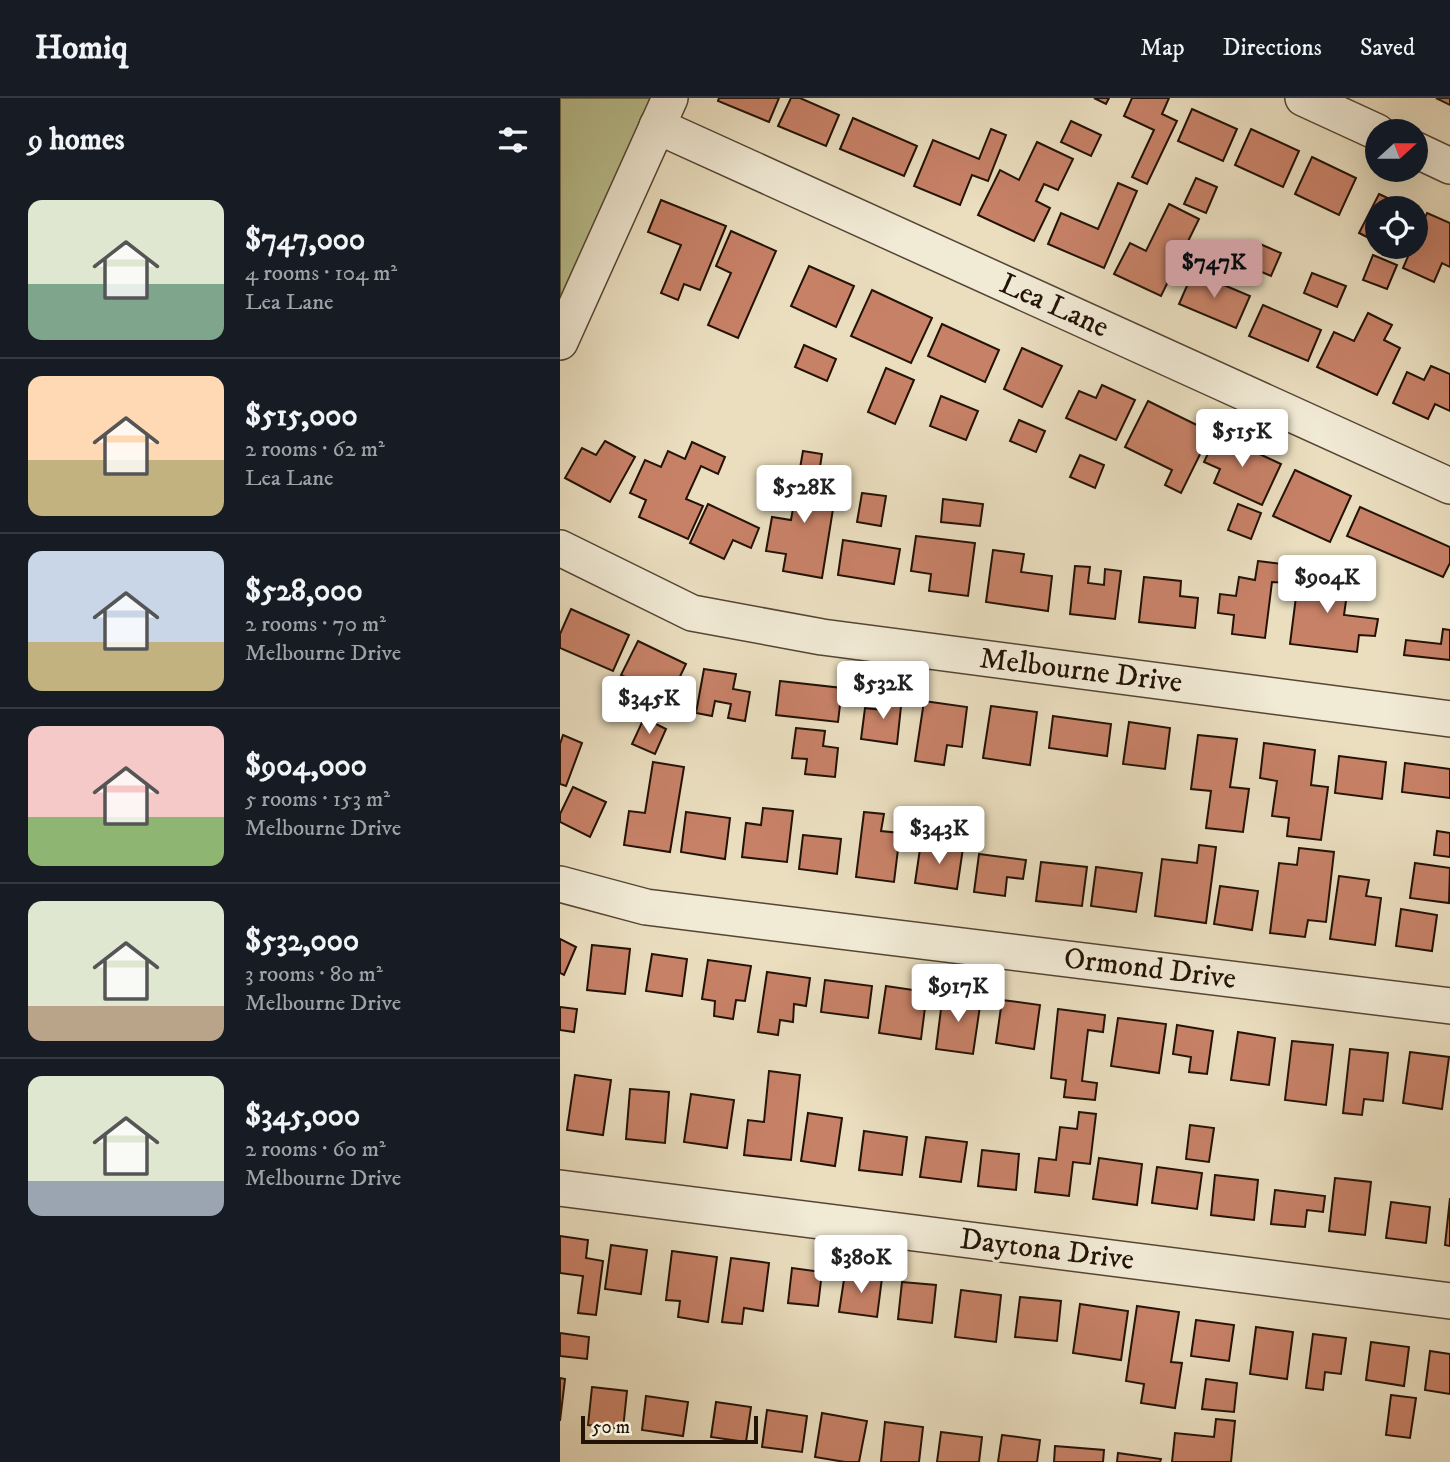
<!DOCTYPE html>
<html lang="en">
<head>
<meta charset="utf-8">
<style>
  :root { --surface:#171b24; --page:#242831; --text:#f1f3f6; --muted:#9ea1a6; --line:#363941; --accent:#c59692 }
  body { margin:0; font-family:"IM FELL DW Pica",serif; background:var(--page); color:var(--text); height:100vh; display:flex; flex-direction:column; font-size:26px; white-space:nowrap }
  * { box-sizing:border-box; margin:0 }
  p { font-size:23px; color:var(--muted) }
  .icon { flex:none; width:38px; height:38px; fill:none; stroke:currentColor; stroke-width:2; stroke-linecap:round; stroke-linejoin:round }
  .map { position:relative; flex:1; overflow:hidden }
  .panel { display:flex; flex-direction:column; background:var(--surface); width:560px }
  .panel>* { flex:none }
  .needle { width:46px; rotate:69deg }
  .tools { position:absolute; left:805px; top:21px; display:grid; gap:14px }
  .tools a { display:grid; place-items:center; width:63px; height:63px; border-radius:50%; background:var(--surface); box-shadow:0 7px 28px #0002; font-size:35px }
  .scale { position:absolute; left:21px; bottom:18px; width:177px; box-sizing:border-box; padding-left:7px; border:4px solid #231206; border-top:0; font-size:19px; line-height:24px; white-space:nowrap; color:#231206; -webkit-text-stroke:5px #f1ead5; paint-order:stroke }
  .price { position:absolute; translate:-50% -60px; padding:0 16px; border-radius:7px; background:#fff; color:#222; font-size:23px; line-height:46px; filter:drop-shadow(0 2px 4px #0008) }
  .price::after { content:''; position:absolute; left:50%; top:42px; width:21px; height:16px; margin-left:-10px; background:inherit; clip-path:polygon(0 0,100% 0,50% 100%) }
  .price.on { background:var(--accent); color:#111 }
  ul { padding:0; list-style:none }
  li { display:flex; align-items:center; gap:21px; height:175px; padding:0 28px }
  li+li { border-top:2px solid var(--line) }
  li span { display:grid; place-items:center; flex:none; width:196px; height:140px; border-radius:14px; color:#555 }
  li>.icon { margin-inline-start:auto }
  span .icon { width:84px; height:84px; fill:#fffc; stroke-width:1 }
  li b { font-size:30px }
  h2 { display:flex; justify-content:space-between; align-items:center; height:84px; padding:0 28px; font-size:30px }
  header { display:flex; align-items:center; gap:42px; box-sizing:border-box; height:98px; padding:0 35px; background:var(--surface); border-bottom:2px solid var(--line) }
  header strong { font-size:33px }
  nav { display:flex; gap:38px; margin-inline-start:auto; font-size:24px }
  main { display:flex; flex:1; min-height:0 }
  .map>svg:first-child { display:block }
  .green { fill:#bac08f; stroke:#6e694a; stroke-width:2 }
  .building { fill:#c78167; stroke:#231206; stroke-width:2 }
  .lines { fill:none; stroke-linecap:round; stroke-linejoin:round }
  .minor-casing { stroke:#554534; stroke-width:38 }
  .minor { stroke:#f1ead5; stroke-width:35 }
  .labels { text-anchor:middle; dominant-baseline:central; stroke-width:6; stroke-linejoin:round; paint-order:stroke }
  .street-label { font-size:30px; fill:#231206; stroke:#f1ead5 }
</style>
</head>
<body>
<header>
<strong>Homiq</strong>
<nav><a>Map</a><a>Directions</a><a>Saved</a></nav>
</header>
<main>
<section class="panel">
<h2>9 homes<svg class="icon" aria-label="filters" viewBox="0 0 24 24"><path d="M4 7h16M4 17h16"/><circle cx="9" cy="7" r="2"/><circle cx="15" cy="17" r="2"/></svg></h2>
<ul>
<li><span style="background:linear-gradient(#dfe7d0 60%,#7fa58c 0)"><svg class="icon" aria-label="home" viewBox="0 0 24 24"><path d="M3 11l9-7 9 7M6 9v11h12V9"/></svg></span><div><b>$747,000</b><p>4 rooms · 104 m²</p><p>Lea Lane</p></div></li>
<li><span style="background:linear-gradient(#ffd9b3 60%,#c2b280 0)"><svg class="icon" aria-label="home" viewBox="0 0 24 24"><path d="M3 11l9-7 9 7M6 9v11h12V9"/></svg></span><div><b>$515,000</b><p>2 rooms · 62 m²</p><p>Lea Lane</p></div></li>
<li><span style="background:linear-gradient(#c9d6e8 65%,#c2b280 0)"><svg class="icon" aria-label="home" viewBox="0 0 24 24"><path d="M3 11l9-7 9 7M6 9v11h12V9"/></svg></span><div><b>$528,000</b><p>2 rooms · 70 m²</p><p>Melbourne Drive</p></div></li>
<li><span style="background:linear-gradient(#f6c9c9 65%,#8fb573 0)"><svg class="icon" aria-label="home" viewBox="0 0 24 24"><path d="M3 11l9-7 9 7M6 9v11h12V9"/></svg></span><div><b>$904,000</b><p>5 rooms · 153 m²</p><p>Melbourne Drive</p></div></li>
<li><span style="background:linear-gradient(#dfe7d0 75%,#b9a48a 0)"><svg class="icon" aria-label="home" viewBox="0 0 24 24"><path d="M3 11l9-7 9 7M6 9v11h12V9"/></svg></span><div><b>$532,000</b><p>3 rooms · 80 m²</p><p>Melbourne Drive</p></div></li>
<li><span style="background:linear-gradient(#dfe7d0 75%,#9aa5b1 0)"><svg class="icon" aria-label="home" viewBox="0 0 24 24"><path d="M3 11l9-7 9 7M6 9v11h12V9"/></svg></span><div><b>$345,000</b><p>2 rooms · 60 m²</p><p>Melbourne Drive</p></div></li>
</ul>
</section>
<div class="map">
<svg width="890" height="1364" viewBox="0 0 890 1364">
  <rect width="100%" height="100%" fill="#eadebf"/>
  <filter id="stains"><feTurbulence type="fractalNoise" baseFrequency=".00286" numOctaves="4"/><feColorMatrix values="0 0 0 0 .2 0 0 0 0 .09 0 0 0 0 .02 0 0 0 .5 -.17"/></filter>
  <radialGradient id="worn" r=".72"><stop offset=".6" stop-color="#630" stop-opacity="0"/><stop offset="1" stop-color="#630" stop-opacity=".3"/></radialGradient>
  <polygon class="green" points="0,0 94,0 0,209"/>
  <g class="building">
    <polygon points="159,0 219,0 209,24 158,3"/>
    <polygon points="231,0 240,0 279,17 266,48 218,28"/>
    <polygon points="534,0 549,0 546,6"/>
    <polygon points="572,0 609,0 602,16 617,23 587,86 572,79 594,32 564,18"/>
    <polygon points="876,0 890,0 890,7"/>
    <polygon points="632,11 677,31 663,63 618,43"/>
    <polygon points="293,20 357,48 344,78 280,51"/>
    <polygon points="511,23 541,37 531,58 501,44"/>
    <polygon points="431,31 446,37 428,83 412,77 400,107 354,88 373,42 419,61"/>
    <polygon points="691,31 739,53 723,89 675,67"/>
    <polygon points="477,44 513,61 498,92 484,86 476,103 490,110 474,143 418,117 440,72 459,82"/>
    <polygon points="752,59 796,80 779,117 735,96"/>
    <polygon points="636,80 657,89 646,115 624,106"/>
    <polygon points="558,85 577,93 544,170 488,146 501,115 538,131"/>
    <polygon points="819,96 849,110 817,110 817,138 815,143 799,135"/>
    <polygon points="101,102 166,128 140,192 124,186 118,202 101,195 121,147 88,134"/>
    <polygon points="609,106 639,121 601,198 554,176 570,145 586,153"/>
    <polygon points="867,115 890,125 890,169 882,165 874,184 843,170 852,149 856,149 856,140"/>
    <polygon points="171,133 216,153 178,240 148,227 171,175 156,168"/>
    <polygon points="695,144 721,155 711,178 685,167"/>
    <polygon points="813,157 837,167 827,191 803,182"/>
    <polygon points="249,168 294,188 276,229 231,208"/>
    <polygon points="633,174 690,198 676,230 619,206"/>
    <polygon points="752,175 786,188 777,209 744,195"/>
    <polygon points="312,192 372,220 351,265 291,238"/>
    <polygon points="703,207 761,232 748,263 689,238"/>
    <polygon points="808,215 832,227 824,242 840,250 817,297 757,269 774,234 794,243"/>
    <polygon points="382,226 439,252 425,284 368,258"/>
    <polygon points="244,247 276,261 267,283 235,269"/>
    <polygon points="462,250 502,268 482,309 444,291"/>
    <polygon points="871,268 890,276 890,313 875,306 868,321 833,305 847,274 864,282"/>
    <polygon points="326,270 354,282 335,326 308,314"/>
    <polygon points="542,287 575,302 556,342 506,320 519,293 536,300"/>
    <polygon points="381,298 418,313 406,342 370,328"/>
    <polygon points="588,303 651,334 621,395 605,387 612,372 565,349"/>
    <polygon points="459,322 485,333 476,354 450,343"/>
    <polygon points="657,336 721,366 702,407 654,385 660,371 644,364"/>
    <polygon points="45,343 75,359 50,404 5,380 22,350 36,357"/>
    <polygon points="132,344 165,359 158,376 141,368 126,401 143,408 128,441 79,419 86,402 70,395 85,362 101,369 108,353 125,361"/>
    <polygon points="243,353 262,356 254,408 273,411 262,480 223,473 226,456 206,453 212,419 231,422"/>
    <polygon points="520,357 544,367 535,390 510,379"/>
    <polygon points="735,372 791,398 770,444 713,418"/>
    <polygon points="302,395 326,398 321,428 297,424"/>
    <polygon points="383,401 423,406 420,428 381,424"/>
    <polygon points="148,406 199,430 191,450 173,442 164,461 130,445"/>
    <polygon points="678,406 701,415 691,441 668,432"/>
    <polygon points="800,409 890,449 890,465 883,479 787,438"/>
    <polygon points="356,438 415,445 408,498 369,493 371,476 351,473"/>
    <polygon points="283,442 340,451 334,486 278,477"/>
    <polygon points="433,452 464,456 461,474 492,478 488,513 426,504"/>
    <polygon points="698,463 731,467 729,485 712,484 705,540 672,536 674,517 658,515 660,496 676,498 679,479 695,482"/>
    <polygon points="515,468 530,469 528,485 544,487 545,471 561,473 555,521 510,516"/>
    <polygon points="739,475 789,481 784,517 818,521 815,538 799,537 797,554 730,546"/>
    <polygon points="584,479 621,483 620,498 638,500 635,530 579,524"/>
    <polygon points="11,511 69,537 53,573 0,550 0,536"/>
    <polygon points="883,531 890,532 890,562 844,557 846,542 881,546"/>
    <polygon points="78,543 126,566 101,618 68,603 77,585 61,577"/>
    <polygon points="144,571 176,576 173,591 190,594 185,623 168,620 171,606 155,603 152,618 136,615"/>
    <polygon points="220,583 282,590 278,624 216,617"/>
    <polygon points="324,597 342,599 337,646 301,641 305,610 322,612"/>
    <polygon points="364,603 407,609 402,649 387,647 384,667 355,663"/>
    <polygon points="431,608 477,614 470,667 423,660"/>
    <polygon points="493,618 551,626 547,658 489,650"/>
    <polygon points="84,620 106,631 95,656 72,646"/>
    <polygon points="569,624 610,630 605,671 563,666"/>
    <polygon points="236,630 265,633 263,648 278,650 275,679 245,676 247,661 232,660"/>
    <polygon points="3,637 22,645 6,688 0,686 0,646"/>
    <polygon points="638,637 677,641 670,689 689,691 683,734 646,730 651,693 631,691"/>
    <polygon points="704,645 755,652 751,687 768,689 761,742 727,738 729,720 712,718 717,683 700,680"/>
    <polygon points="779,658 826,664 822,701 775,695"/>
    <polygon points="93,664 124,669 110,754 64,747 69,713 85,715"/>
    <polygon points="845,665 890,671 890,700 842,694"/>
    <polygon points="13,689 46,704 30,739 0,724 0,716"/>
    <polygon points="203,710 233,713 227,764 182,759 186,725 201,727"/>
    <polygon points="126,714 170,720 165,761 121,754"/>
    <polygon points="304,714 324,716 321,733 340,735 334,784 296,779"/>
    <polygon points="877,733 890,735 890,759 874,757"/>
    <polygon points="243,737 281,741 277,776 239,771"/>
    <polygon points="361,744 403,750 397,791 355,785"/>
    <polygon points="639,747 656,749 646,825 595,818 602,761 637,765"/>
    <polygon points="739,750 774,754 766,824 748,822 745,839 710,835 719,765 737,767"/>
    <polygon points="419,756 466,762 463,781 447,779 445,798 414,794"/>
    <polygon points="481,764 527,769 522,808 476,803"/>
    <polygon points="855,765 890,770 889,805 850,800"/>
    <polygon points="536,769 582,775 576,814 531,808"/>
    <polygon points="779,778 809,782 806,798 821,800 815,847 770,841"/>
    <polygon points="660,788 698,793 692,832 654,826"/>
    <polygon points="841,811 877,817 872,853 836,848"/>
    <polygon points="0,841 16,849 4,877 0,875"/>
    <polygon points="32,847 70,851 65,896 27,892"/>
    <polygon points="92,856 127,861 122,898 86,893"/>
    <polygon points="148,862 191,868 185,903 176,902 173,921 154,918 155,903 142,901"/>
    <polygon points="207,874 250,880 246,908 234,906 233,924 220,922 218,937 198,934"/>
    <polygon points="265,882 312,888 308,920 261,914"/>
    <polygon points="326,888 367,894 361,941 319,935"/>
    <polygon points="383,895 421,901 413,956 376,951"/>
    <polygon points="442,902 480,907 474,951 436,945"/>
    <polygon points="0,909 17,911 14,934 0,932"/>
    <polygon points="498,911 545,917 543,934 528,932 522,983 537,985 535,1002 504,999 506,982 491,980"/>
    <polygon points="558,920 606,926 599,975 551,968"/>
    <polygon points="617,927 653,933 647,976 629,974 631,959 613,956"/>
    <polygon points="678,934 715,940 709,987 671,982"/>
    <polygon points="732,943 773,947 766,1007 725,1002"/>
    <polygon points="790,951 828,955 823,1003 804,1001 802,1017 783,1015"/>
    <polygon points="850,954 889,959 882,1011 843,1005"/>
    <polygon points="209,973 240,977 231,1062 184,1057 188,1022 204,1024"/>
    <polygon points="15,977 51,982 43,1037 7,1032"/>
    <polygon points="70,991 109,994 105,1045 66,1041"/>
    <polygon points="131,996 174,1002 167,1050 124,1044"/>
    <polygon points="519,1014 536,1016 530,1066 513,1064 509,1098 475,1094 479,1060 496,1062 500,1029 517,1031"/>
    <polygon points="248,1015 282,1020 275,1068 241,1063"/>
    <polygon points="630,1027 654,1030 649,1064 626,1061"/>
    <polygon points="304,1033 347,1039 342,1077 299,1072"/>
    <polygon points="366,1039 407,1044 401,1084 360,1079"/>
    <polygon points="422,1052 459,1056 456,1092 418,1088"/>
    <polygon points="539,1060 582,1066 577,1107 533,1101"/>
    <polygon points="597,1069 642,1075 637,1111 592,1105"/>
    <polygon points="655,1077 698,1082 694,1122 651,1117"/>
    <polygon points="775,1080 811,1084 805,1137 769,1133"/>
    <polygon points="715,1092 765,1098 763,1114 747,1112 745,1129 711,1126"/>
    <polygon points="890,1100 890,1148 885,1147"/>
    <polygon points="831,1104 870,1109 866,1145 826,1140"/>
    <polygon points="0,1138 28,1142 26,1160 43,1163 36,1217 18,1215 23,1178 0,1175"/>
    <polygon points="51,1147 87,1152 81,1196 45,1191"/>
    <polygon points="112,1153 157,1159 148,1224 118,1219 120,1203 106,1202"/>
    <polygon points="171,1160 209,1165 203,1213 184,1210 182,1226 162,1224"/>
    <polygon points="232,1170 262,1174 258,1208 228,1205"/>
    <polygon points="285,1175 322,1180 317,1219 279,1214"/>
    <polygon points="342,1184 376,1187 372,1225 338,1221"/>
    <polygon points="401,1192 441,1197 436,1244 395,1239"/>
    <polygon points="460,1199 501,1203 497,1243 455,1239"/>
    <polygon points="520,1206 568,1213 561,1262 513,1255"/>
    <polygon points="577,1208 619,1214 611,1264 622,1265 615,1310 581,1305 584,1286 566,1283"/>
    <polygon points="636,1222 674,1227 669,1263 631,1258"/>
    <polygon points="696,1229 733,1234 727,1281 690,1276"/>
    <polygon points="0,1235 29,1239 27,1261 0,1258"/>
    <polygon points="753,1236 786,1240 781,1276 765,1274 763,1292 746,1290"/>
    <polygon points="811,1244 849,1249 844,1288 806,1282"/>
    <polygon points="870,1253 890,1256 890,1296 865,1292"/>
    <polygon points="0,1280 5,1281 0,1323"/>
    <polygon points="646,1281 677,1285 674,1314 642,1311"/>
    <polygon points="32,1289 67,1293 63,1331 28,1327"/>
    <polygon points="831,1297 856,1300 850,1340 826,1337"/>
    <polygon points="86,1298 128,1304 123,1338 82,1332"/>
    <polygon points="156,1304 191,1309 186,1344 151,1339"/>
    <polygon points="207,1312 247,1318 242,1354 202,1349"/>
    <polygon points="262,1315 307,1323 299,1364 285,1364 255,1359"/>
    <polygon points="656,1321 675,1323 671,1364 612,1364 615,1335 654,1339"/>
    <polygon points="325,1324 363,1329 359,1364 321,1364"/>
    <polygon points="381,1334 422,1339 419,1364 377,1364"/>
    <polygon points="442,1337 480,1342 477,1364 438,1364"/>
    <polygon points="495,1348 544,1352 543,1364 494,1364"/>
    <polygon points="558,1355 601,1361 600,1364 557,1364"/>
  </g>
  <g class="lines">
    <defs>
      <g id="minor">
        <polyline points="743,0 817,34"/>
        <polyline points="97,28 890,388"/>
        <polyline points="856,52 890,68"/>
        <polyline points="0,244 110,0"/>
        <polyline points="0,450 132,515 262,539 890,621"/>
        <polyline points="0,786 86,809 890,908"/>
        <polyline points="0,1090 890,1203"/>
      </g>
    </defs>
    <use href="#minor" class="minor-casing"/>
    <use href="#minor" class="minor"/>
  </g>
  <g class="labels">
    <g class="street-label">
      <text transform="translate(494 208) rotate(24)">Lea Lane</text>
      <text transform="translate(521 573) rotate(7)">Melbourne Drive</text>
      <text transform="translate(590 871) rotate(7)">Ormond Drive</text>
      <text transform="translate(487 1152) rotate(7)">Daytona Drive</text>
    </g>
  </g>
  <rect width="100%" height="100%" filter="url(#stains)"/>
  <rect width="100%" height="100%" fill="url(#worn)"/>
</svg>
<div class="tools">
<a><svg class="needle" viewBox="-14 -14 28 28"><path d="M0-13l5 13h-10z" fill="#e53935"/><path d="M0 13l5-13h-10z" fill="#9ea1a6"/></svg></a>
<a><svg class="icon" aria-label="locate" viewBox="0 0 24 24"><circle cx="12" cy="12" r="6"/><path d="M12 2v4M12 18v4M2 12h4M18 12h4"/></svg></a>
</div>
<div class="scale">50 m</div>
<b class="price on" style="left:654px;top:202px">$747K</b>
<b class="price" style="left:682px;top:371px">$515K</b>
<b class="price" style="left:244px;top:427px">$528K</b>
<b class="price" style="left:767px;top:517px">$904K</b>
<b class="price" style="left:323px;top:623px">$532K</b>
<b class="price" style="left:89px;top:638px">$345K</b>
<b class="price" style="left:379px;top:768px">$343K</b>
<b class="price" style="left:398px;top:926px">$917K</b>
<b class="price" style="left:301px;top:1197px">$380K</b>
</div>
</main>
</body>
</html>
